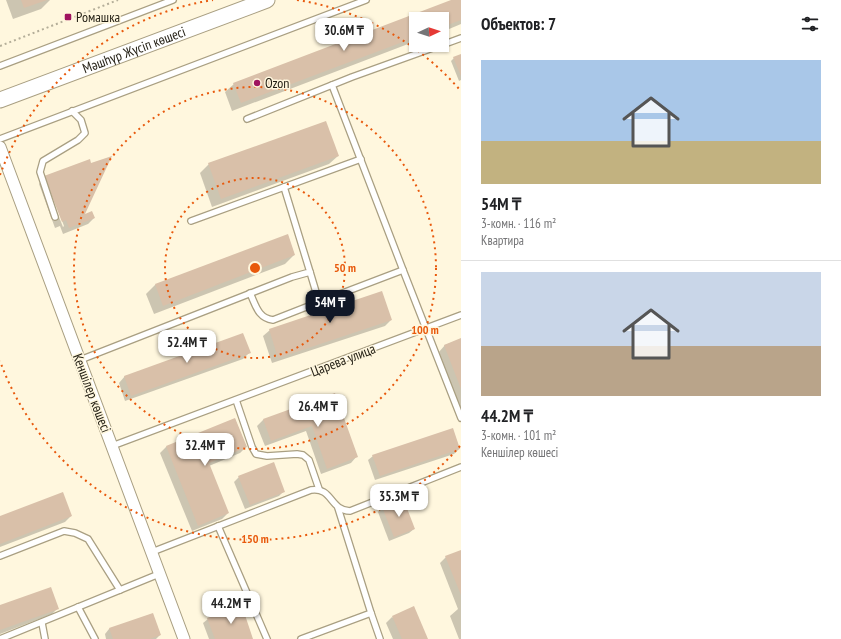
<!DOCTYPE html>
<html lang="ru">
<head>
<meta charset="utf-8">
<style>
  :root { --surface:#fff; --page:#f2f2f2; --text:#202124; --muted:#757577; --line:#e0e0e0; --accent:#111827 }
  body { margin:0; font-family:"PT Sans Narrow",sans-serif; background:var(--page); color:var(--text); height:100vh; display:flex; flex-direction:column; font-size:15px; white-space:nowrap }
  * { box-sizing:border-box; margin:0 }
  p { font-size:13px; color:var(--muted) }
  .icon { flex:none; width:22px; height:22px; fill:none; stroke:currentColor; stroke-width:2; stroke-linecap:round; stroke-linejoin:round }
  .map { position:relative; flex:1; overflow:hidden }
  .sheet { display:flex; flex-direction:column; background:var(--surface); width:380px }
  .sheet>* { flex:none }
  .needle { width:26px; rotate:86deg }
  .controls { position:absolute; left:409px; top:12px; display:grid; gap:8px }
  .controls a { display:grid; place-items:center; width:40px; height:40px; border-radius:0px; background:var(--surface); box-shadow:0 1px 3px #0004; font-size:20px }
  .price { position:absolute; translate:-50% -34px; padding:0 9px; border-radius:8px; background:#fff; color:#222; font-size:13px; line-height:26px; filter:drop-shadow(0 1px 2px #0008) }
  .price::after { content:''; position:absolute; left:50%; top:24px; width:12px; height:9px; margin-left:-6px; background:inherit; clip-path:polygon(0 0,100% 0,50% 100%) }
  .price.selected { background:var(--accent); color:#fff }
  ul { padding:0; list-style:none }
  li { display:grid; align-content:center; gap:8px; height:212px; padding:0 20px }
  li+li { border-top:1px solid var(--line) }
  li span { display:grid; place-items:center; height:124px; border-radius:0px; color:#555 }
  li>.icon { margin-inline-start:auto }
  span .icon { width:72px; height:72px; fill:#fffc; stroke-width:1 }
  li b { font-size:17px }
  h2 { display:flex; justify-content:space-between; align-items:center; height:48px; padding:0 20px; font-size:17px }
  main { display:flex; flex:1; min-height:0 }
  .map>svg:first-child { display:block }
  .shadow { fill:#0003; fill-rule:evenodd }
  .building { fill:#d9c0a9 }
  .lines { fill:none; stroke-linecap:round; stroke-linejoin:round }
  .service-casing { stroke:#a99f82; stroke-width:8 }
  .minor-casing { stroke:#a99f82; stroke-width:13 }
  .secondary-casing { stroke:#a99f82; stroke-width:17 }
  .path { stroke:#b4ae99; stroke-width:2; stroke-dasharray:2 3; stroke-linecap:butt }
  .service { stroke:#fff; stroke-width:5.5 }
  .minor { stroke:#fff; stroke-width:11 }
  .secondary { stroke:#fff; stroke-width:15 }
  .ring { fill:none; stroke:#e8590c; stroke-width:2; stroke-dasharray:2 4 }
  .poi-dot { fill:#9f135f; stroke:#fff7de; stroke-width:1.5 }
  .labels { text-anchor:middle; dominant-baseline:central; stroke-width:3; stroke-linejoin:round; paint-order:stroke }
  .poi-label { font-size:14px; fill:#211d12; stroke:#fff7de; text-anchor:start }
  .street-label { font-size:14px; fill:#211d12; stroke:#fff7de }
  .centre { fill:#e8590c; stroke:#fff7de; stroke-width:2 }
  .ring-label { font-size:12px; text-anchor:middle; font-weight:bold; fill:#e8590c; stroke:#fff7de; stroke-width:3; stroke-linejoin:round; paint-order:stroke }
</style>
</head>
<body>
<main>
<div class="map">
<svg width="461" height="639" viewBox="0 0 461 639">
  <rect width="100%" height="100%" fill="#fff7de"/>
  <g class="shadow">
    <polygon points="6,0 50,0 41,9 13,19"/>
    <polygon points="454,0 461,0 461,24 442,32 442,19 416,19 416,41 232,111 225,92 234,84"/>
    <polygon points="461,55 461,80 459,81 451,61 454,58"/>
    <polygon points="338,156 329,164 212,207 200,173 209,164"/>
    <path d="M45 177 83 215 94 218 88 224 63 234 60 226 55 228 39 184ZM44 179H47L64 226 63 227Z"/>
    <polygon points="288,236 294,255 285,264 154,314 146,294 155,285"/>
    <polygon points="391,320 385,326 272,363 263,336 270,330"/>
    <polygon points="461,339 461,411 439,352 445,345"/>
    <polygon points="249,353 243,359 125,401 119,383 125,376"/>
    <polygon points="334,394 357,456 351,463 321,474 306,431 265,446 257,426 263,420"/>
    <polygon points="235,419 246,447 240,453 209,466 228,513 222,519 192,531 160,453 166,447"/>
    <polygon points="459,449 454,454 375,480 368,460 373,456"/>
    <polygon points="239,477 284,491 279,496 245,509 234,482"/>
    <polygon points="382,507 414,529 409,533 389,541 378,512"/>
    <polygon points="71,516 65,522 0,547 0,517"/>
    <polygon points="461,551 461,639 459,639 450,616 458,609 440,563 446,557"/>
    <polygon points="0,606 58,608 52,614 0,634"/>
    <polygon points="152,614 160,635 156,639 106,639 105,634 109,629"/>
    <polygon points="392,617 427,639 393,639 386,623"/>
    <polygon points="208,619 252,639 209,639 203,623"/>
  </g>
  <g class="building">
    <polygon points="21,0 47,0 24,8"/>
    <polygon points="451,0 461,0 461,20 442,27 442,19 416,19 416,37 241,103 233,83"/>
    <polygon points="461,54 461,76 453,57"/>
    <polygon points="326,121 339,156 221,199 208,163"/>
    <polygon points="112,156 85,214 92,211 95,218 69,228 66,220 62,222 44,176 90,159 91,163"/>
    <polygon points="288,234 295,255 163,306 155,284"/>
    <polygon points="382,291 392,320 278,358 269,329"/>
    <polygon points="243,333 251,353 131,396 124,376"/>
    <polygon points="461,338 461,389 444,345"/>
    <polygon points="335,393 358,457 327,469 312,426 271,441 263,419"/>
    <polygon points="235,418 247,447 209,463 229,513 198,526 166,446"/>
    <polygon points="453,428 460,449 380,476 372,455"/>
    <polygon points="274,462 285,492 250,505 238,476"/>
    <polygon points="63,492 72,516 0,544 0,516"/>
    <polygon points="403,498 415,529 394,537 382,507"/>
    <polygon points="461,550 461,595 445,556"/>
    <polygon points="51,587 59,609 0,630 0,605"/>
    <polygon points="242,606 253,639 215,639 207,618"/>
    <polygon points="414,606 428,639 402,639 392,616"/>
    <polygon points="153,613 161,635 150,639 113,639 109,628"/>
  </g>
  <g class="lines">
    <defs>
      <g id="service">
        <polyline points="442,45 461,38"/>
        <polyline points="0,66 173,0"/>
        <polyline points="332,85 403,270"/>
        <polyline points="247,119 352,77 441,45"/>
        <polyline points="0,139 366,0"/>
        <polyline points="55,217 40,172 43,161 78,140 85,133 81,120 72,111"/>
        <polyline points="191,221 361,159"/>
        <polyline points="310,272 319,302 403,270 461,418"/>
        <path d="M250 293C256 306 258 318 273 320L319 302"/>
        <polyline points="80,360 292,277 310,272 284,187"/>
        <polyline points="236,400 252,447 256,454 267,456 297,454 303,455 309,460 319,489"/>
        <polyline points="112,446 461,315"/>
        <polyline points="218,526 267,639"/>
        <path d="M152 552 311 490C333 487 329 510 350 511L461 467"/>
        <polyline points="0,556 64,531 75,533 88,539 120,590"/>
        <polyline points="78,607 95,639"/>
        <polyline points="371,613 380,639"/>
        <polyline points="42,623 45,639"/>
        <polyline points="0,639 159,574"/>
        <polyline points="301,639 371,613 338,508"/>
      </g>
      <polyline id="minor" points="0,147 184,639"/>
      <g id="secondary">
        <path id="s1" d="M0 100 267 0"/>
      </g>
    </defs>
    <use href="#service" class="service-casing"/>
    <use href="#minor" class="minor-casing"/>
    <use href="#secondary" class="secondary-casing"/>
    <polyline class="path" points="0,46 118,0"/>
    <use href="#service" class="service"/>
    <use href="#minor" class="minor"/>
    <use href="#secondary" class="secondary"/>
  </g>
  <g class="ring">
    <circle cx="255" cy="268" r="90"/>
    <circle cx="255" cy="268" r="181"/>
    <path d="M460 446A271 271 0 0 1 0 361M0 175A271 271 0 0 1 213 0M297 0A271 271 0 0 1 460 90"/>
  </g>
  <g class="poi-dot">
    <rect x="64" y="13" width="8" height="8" rx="2"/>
    <circle cx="257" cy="83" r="4"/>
  </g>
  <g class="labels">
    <g class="poi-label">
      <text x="76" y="17">Ромашка</text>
      <text x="265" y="83">Ozon</text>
    </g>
    <g class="street-label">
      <text stroke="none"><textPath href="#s1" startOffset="143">Мәшһүр Жүсіп көшесі</textPath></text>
      <text transform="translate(343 360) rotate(-21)">Царева улица</text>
      <text transform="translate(92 393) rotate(69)">Кеншілер көшесі</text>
    </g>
  </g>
  <circle cx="255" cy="268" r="6" class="centre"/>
  <g class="ring-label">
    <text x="345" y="272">50 m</text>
    <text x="425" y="334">100 m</text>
    <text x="255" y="543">150 m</text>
  </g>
</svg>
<div class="controls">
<a><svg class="needle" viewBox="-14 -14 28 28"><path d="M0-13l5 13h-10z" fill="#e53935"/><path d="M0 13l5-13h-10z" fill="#757577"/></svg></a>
</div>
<b class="price" style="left:344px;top:52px">30.6M ₸</b>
<b class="price selected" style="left:330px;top:324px">54M ₸</b>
<b class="price" style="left:187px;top:364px">52.4M ₸</b>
<b class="price" style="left:318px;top:428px">26.4M ₸</b>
<b class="price" style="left:205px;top:467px">32.4M ₸</b>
<b class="price" style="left:399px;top:518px">35.3M ₸</b>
<b class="price" style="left:231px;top:625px">44.2M ₸</b>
</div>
<section class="sheet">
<h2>Объектов: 7<svg class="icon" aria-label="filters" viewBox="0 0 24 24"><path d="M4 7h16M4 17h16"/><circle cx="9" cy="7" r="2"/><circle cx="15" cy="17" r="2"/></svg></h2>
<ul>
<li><span style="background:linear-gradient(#a9c7e8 65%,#c2b280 0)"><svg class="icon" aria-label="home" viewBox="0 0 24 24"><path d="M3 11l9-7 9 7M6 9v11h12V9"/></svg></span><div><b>54M ₸</b><p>3-комн. · 116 m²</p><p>Квартира</p></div></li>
<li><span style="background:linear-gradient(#c9d6e8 60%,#b9a48a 0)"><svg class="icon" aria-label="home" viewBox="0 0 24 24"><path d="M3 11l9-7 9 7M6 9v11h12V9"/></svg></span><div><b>44.2M ₸</b><p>3-комн. · 101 m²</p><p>Кеншілер көшесі</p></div></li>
</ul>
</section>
</main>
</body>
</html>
